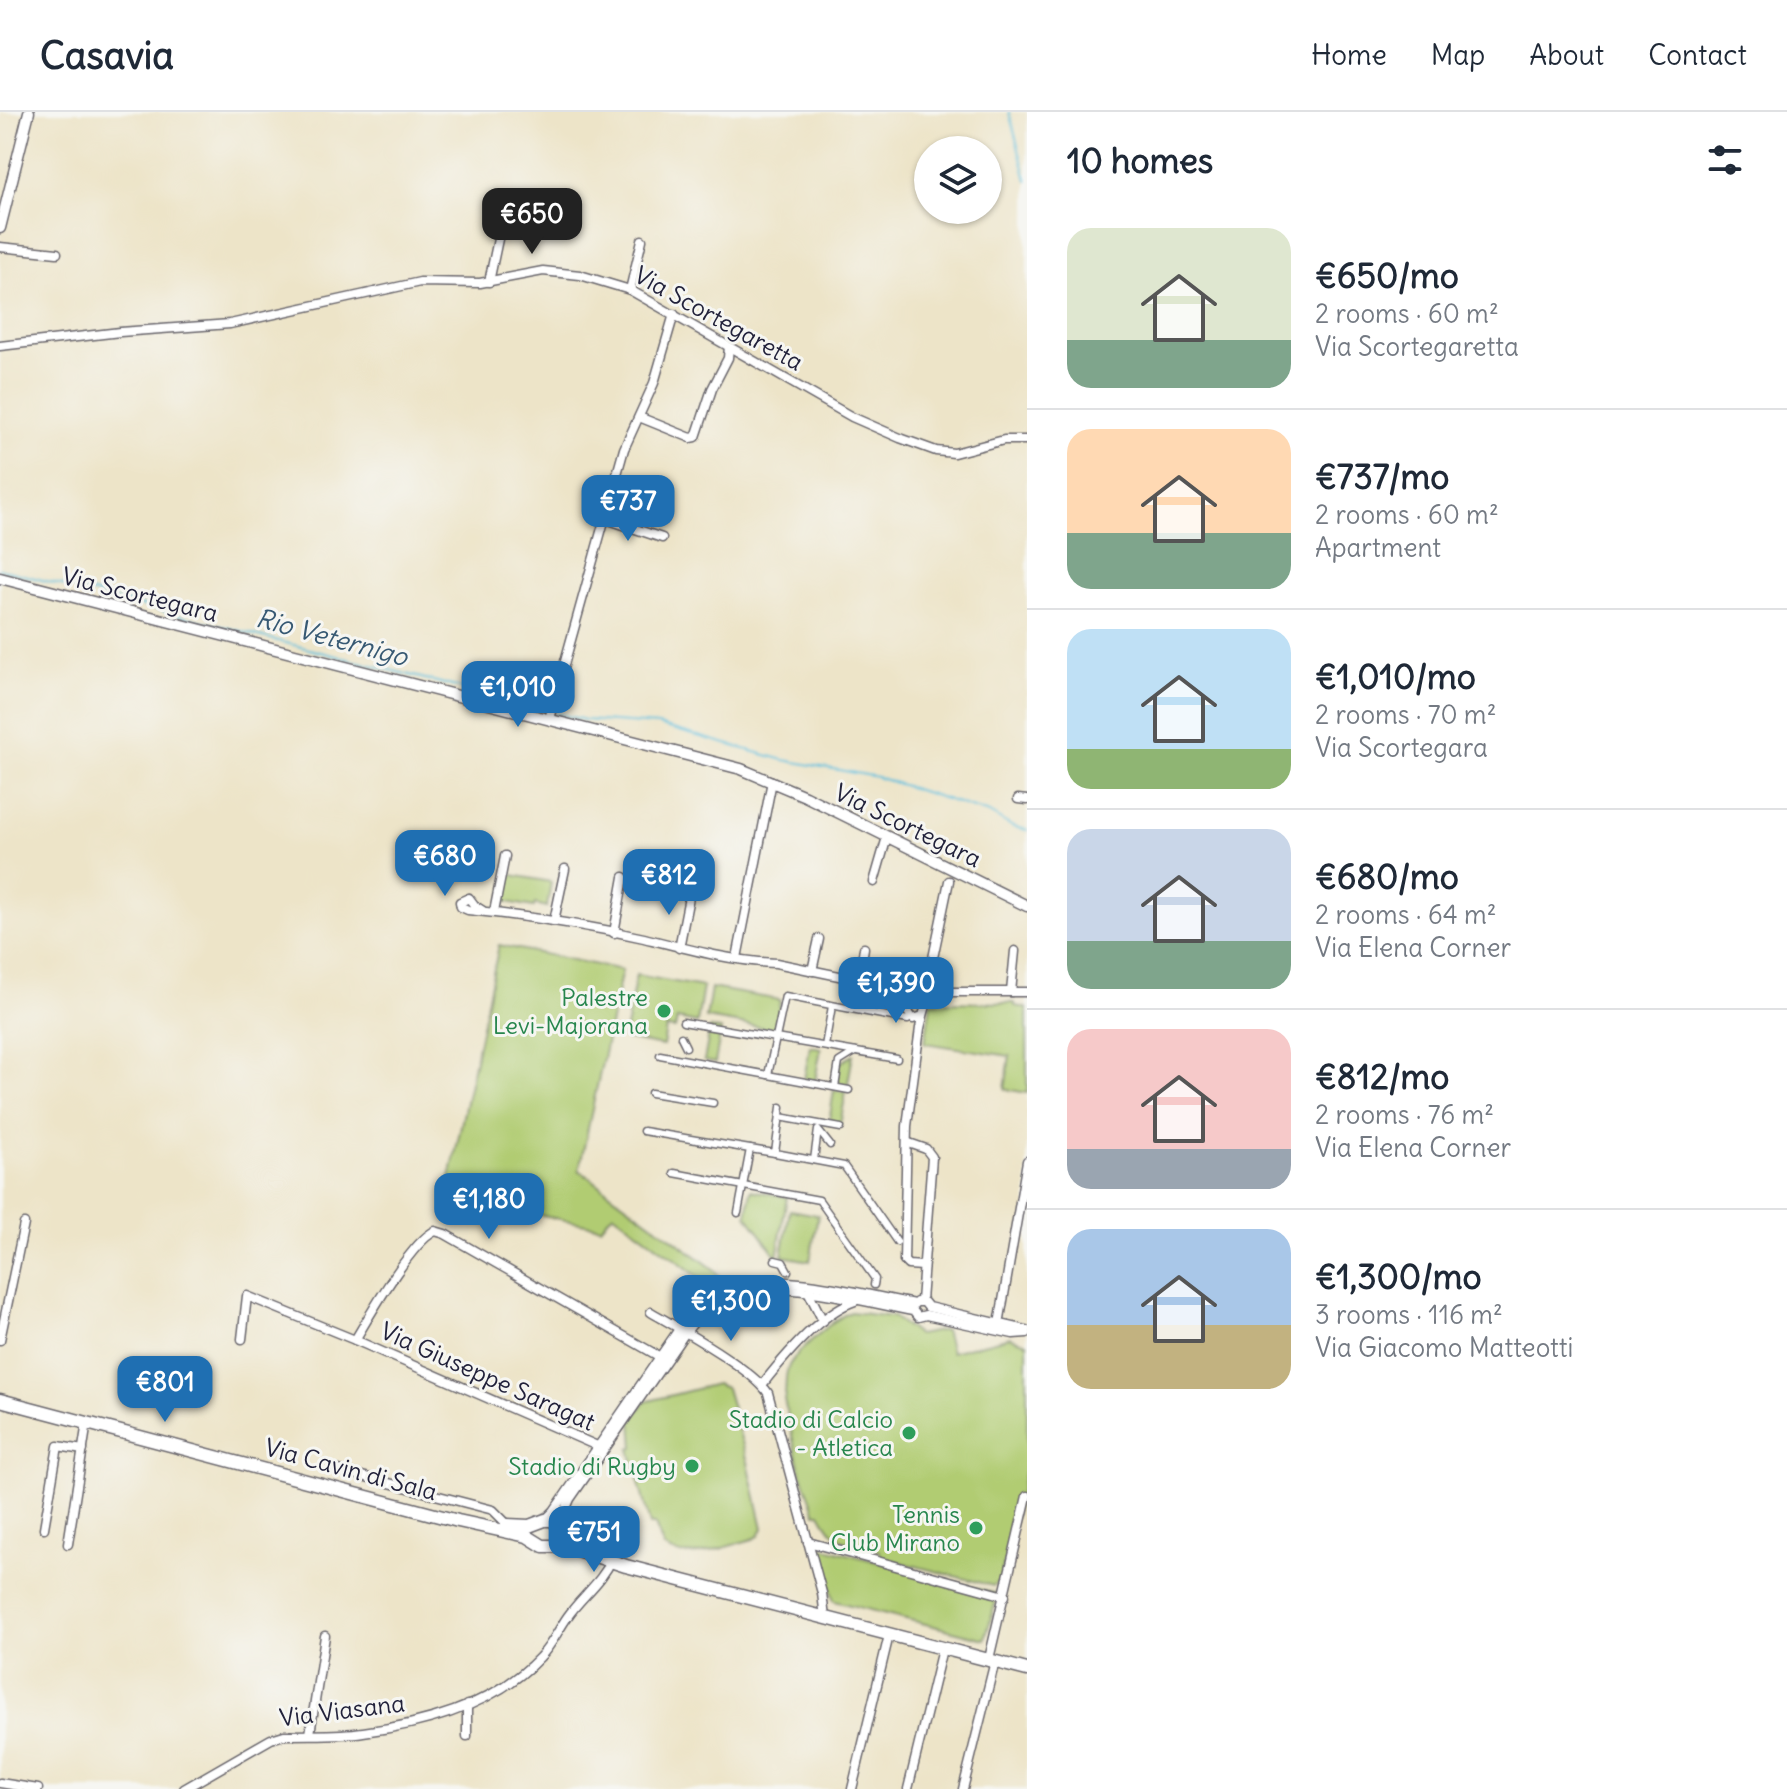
<!DOCTYPE html>
<html lang="en">
<head>
<meta charset="utf-8">
<style>
  :root { --surface:#fff; --page:#f2f2f3; --text:#1f2937; --muted:#747a83; --line:#e0e1e3; --accent:#1f6fb2 }
  body { margin:0; font-family:Delius,sans-serif; background:var(--page); color:var(--text); height:100vh; display:flex; flex-direction:column; font-size:30px; white-space:nowrap }
  * { box-sizing:border-box; margin:0 }
  p { font-size:26px; color:var(--muted) }
  .icon { flex:none; width:44px; height:44px; fill:none; stroke:currentColor; stroke-width:2; stroke-linecap:round; stroke-linejoin:round }
  .map { position:relative; flex:1; overflow:hidden }
  .side { display:flex; flex-direction:column; background:var(--surface); width:760px }
  .side>* { flex:none }
  .buttons { position:absolute; left:914px; top:24px; display:grid; gap:16px }
  .buttons a { display:grid; place-items:center; width:88px; height:88px; border-radius:50%; background:var(--surface); box-shadow:0 2px 6px #0004; font-size:40px }
  .price { position:absolute; translate:-50% -68px; padding:0 18px; border-radius:16px; background:var(--accent); color:#fff; font-size:26px; line-height:52px; filter:drop-shadow(0 2px 4px #0008) }
  .price::after { content:''; position:absolute; left:50%; top:48px; width:24px; height:18px; margin-left:-12px; background:inherit; clip-path:polygon(0 0,100% 0,50% 100%) }
  .price.selected { background:#222; color:#fff }
  ul { padding:0; list-style:none }
  li { display:flex; align-items:center; gap:24px; height:200px; padding:0 40px }
  li+li { border-top:2px solid var(--line) }
  li span { display:grid; place-items:center; flex:none; width:224px; height:160px; border-radius:24px; color:#555 }
  li>.icon { margin-inline-start:auto }
  span .icon { width:96px; height:96px; fill:#fffc; stroke-width:1 }
  li b { font-size:34px }
  h2 { display:flex; justify-content:space-between; align-items:center; height:96px; padding:0 40px; font-size:34px }
  header { display:flex; align-items:center; gap:48px; box-sizing:border-box; height:112px; padding:0 40px; background:var(--surface); border-bottom:2px solid var(--line) }
  header strong { font-size:38px }
  nav { display:flex; gap:44px; margin-inline-start:auto; font-size:28px }
  main { display:flex; flex:1; min-height:0 }
  .map>svg:first-child { display:block }
  .green { fill:#b1cc72; stroke:#6a7756; stroke-width:2 }
  .lines { fill:none; stroke-linecap:round; stroke-linejoin:round }
  .stream { stroke:#5ebfdc; stroke-width:2 }
  .pedestrian-casing { stroke:#69666c; stroke-width:9 }
  .minor-casing { stroke:#69666c; stroke-width:11 }
  .tertiary-casing { stroke:#69666c; stroke-width:13 }
  .secondary-casing { stroke:#69666c; stroke-width:15 }
  .pedestrian { stroke:#fff; stroke-width:6 }
  .minor { stroke:#fff; stroke-width:8 }
  .tertiary { stroke:#fff; stroke-width:10 }
  .secondary { stroke:#fff; stroke-width:12 }
  .leisure-dot { fill:#2e9e5b; stroke:#f6f6f2; stroke-width:3 }
  .labels { text-anchor:middle; dominant-baseline:central; stroke-width:6; stroke-linejoin:round; paint-order:stroke }
  .street-label { font-size:24px; fill:#22223b; stroke:#f6f6f2 }
  .leisure-label { font-size:24px; fill:#27864d; stroke:#f6f6f2; text-anchor:end }
  .water-label { font-size:26px; font-style:italic; fill:#375973; stroke:#f6f6f2 }
</style>
</head>
<body>
<header>
<strong>Casavia</strong>
<nav><a>Home</a><a>Map</a><a>About</a><a>Contact</a></nav>
</header>
<main>
<div class="map">
<svg width="1027" height="1677" viewBox="0 0 1027 1677">
  <rect width="100%" height="100%" fill="#f6f6f2"/>
  <filter id="ink" filterUnits="userSpaceOnUse"><feTurbulence type="fractalNoise" baseFrequency=".0125" numOctaves="2"/><feDisplacementMap in="SourceGraphic" scale="16" xChannelSelector="R" yChannelSelector="G"/><feConvolveMatrix kernelMatrix="1 2 1 2 8 2 1 2 1" color-interpolation-filters="sRGB"/></filter>
  <filter id="wash" filterUnits="userSpaceOnUse"><feTurbulence type="fractalNoise" baseFrequency=".006" numOctaves="4" result="noise"/><feDisplacementMap in="SourceGraphic" scale="32" xChannelSelector="R" yChannelSelector="G"/><feGaussianBlur stdDeviation="1.8" result="paint"/><feColorMatrix in="noise" values="0 0 0 0 0 0 0 0 0 0 0 0 0 0 0 0 0 1.4 0 .05"/><feComposite in="paint" operator="in"/></filter>
  <g filter="url(#wash)">
    <rect width="100%" height="100%" fill="#ede4c8"/>
    <g class="green">
      <polygon points="507,762 551,770 547,795 535,792 534,795 502,789"/>
      <polygon points="499,833 622,858 579,1058 715,1158 722,1169 711,1174 613,1101 601,1115 446,1085"/>
      <polygon points="636,863 703,875 697,911 677,907 675,917 666,916 663,934 624,927"/>
      <polygon points="711,876 780,888 776,918 706,906"/>
      <polygon points="931,890 1015,891 1015,894 1027,896 1027,981 1005,977 1010,944 925,931"/>
      <polygon points="710,916 721,918 715,951 704,949"/>
      <polygon points="810,934 821,936 815,969 804,967"/>
      <polygon points="853,943 847,976 837,974 840,951"/>
      <polygon points="834,978 846,980 840,1013 829,1011"/>
      <polygon points="751,1078 787,1085 777,1145 747,1103"/>
      <polygon points="790,1098 818,1103 810,1149 782,1144"/>
      <path d="M851 1200 893 1205 918 1223 945 1218 951 1240 1010 1225 1027 1231V1350L1002 1460 998 1470 993 1474 880 1445V1439C848 1431 836 1432 820 1401H816L799 1355 784 1287C787 1277 784 1266 788 1256 793 1242 836 1205 851 1200Z"/>
      <path d="M716 1272 726 1276 748 1350 763 1416 759 1424 753 1427C725 1434 691 1452 664 1436L655 1413H650L630 1337 634 1336 632 1309 645 1290Z"/>
      <polygon points="818,1434 998,1482 985,1527 834,1489"/>
    </g>
    <g class="lines">
      <g class="stream">
        <polyline points="1009,0 1027,68"/>
        <polyline points="0,457 549,599"/>
        <polyline points="555,601 585,608 658,613 784,648 877,665 989,701 1013,715 1027,718"/>
      </g>
    </g>
  </g>
  <g filter="url(#ink)">
    <g class="lines">
      <defs>
        <g id="pedestrian">
          <polyline points="683,910 897,947"/>
          <polyline points="681,925 686,935"/>
          <polyline points="825,934 832,894"/>
          <polyline points="660,943 849,978"/>
          <polyline points="768,963 785,884 908,908 910,905"/>
          <polyline points="835,975 839,950 855,940"/>
          <polyline points="651,981 713,991"/>
          <polyline points="780,1005 841,1016"/>
          <polyline points="643,1019 750,1037"/>
          <polyline points="775,1041 844,1054 897,1130"/>
          <polyline points="814,1048 818,1018 830,1033"/>
          <polyline points="674,1061 819,1088 875,1167 874,1173"/>
          <polyline points="738,1101 750,1037 775,1041 781,995"/>
          <polyline points="775,1148 783,1150 788,1159"/>
        </g>
        <g id="minor">
          <polyline points="0,135 57,141"/>
          <polyline points="489,170 506,89"/>
          <polyline points="630,178 642,128"/>
          <polyline points="0,234 120,220 230,212 420,170 480,171 543,159 580,163 630,178 852,305 900,326 936,339 954,341 1004,328 1027,328"/>
          <polyline points="639,305 691,326 696,325 712,277 728,246 729,234"/>
          <polyline points="603,406 662,426"/>
          <polyline points="549,607 624,337 654,271 674,202"/>
          <polyline points="1018,687 1027,688"/>
          <polyline points="874,770 887,725"/>
          <path d="M483 799 475 794 469 786 460 790 461 795 468 798C526 804 586 813 644 826 687 837 731 849 776 851L902 877 914 883"/>
          <polyline points="494,800 505,744"/>
          <polyline points="554,809 565,757"/>
          <polyline points="614,821 624,765"/>
          <polyline points="679,836 690,780"/>
          <polyline points="737,846 772,669"/>
          <polyline points="812,859 819,827"/>
          <polyline points="859,868 864,836"/>
          <polyline points="928,870 949,769"/>
          <polyline points="932,880 1027,880"/>
          <polyline points="1011,880 1015,839"/>
          <path d="M923 904 913 907 908 900 918 872 926 869 930 871 932 878C926 890 923 903 920 916L907 1014 904 1149 908 1153 923 1154"/>
          <polyline points="909,1031 926,1037 932,1045 921,1189"/>
          <polyline points="809,1181 823,1209"/>
          <polyline points="917,1190 924,1190 928,1195 1026,1218"/>
          <path d="M651 1200C680 1217 751 1256 768 1281L822 1481 825 1506"/>
          <polyline points="998,1218 1027,1049"/>
          <polyline points="242,1227 247,1184 355,1228 604,1337"/>
          <polyline points="0,1228 24,1112"/>
          <path d="M355 1228C370 1203 411 1130 435 1119L445 1122 662 1246"/>
          <path d="M762 1273C783 1246 822 1200 855 1189"/>
          <polyline points="335,1357 493,1398 508,1413"/>
          <path d="M545 1408 554 1399 679 1217C693 1201 706 1185 726 1178 779 1157 859 1182 914 1192"/>
          <path d="M559 1413 570 1387 685 1221C694 1210 703 1198 716 1190 766 1161 858 1189 913 1199L918 1205 926 1203 1013 1222 1027 1221"/>
          <polyline points="44,1416 58,1334 83,1338"/>
          <polyline points="808,1430 1005,1484"/>
          <polyline points="68,1432 87,1310"/>
          <polyline points="989,1547 1027,1384"/>
          <polyline points="467,1593 467,1624"/>
          <polyline points="310,1622 325,1524"/>
          <polyline points="0,1671 38,1677"/>
          <path d="M184 1677 271 1627 284 1623C311 1622 337 1624 363 1620 426 1612 496 1592 540 1545 552 1533 558 1518 568 1504 582 1484 602 1470 612 1447"/>
          <polyline points="852,1677 889,1523"/>
          <polyline points="908,1677 942,1537"/>
          <polyline points="963,1677 995,1549"/>
        </g>
        <g id="tertiary">
          <polyline points="0,116 29,0"/>
          <polyline points="0,466 741,657 805,684 1027,794"/>
        </g>
        <g id="secondary">
          <polyline points="0,1288 458,1409 527,1424 543,1434 565,1434 626,1454 1027,1558"/>
          <polyline points="507,1413 529,1414 545,1408 553,1408 566,1423 584,1433"/>
        </g>
      </defs>
      <use href="#pedestrian" class="pedestrian-casing"/>
      <use href="#minor" class="minor-casing"/>
      <use href="#tertiary" class="tertiary-casing"/>
      <use href="#secondary" class="secondary-casing"/>
      <use href="#pedestrian" class="pedestrian"/>
      <use href="#minor" class="minor"/>
      <use href="#tertiary" class="tertiary"/>
      <use href="#secondary" class="secondary"/>
    </g>
  </g>
  <g class="leisure-dot">
    <circle cx="664" cy="899" r="8"/>
    <circle cx="909" cy="1321" r="8"/>
    <circle cx="692" cy="1354" r="8"/>
    <circle cx="976" cy="1416" r="8"/>
  </g>
  <g class="labels">
    <g class="street-label">
      <text transform="translate(719 206) rotate(29)">Via Scortegaretta</text>
      <text transform="translate(140 482) rotate(14)">Via Scortegara</text>
      <text transform="translate(908 713) rotate(26)">Via Scortegara</text>
      <text transform="translate(488 1264) rotate(24)">Via Giuseppe Saragat</text>
      <text transform="translate(351 1357) rotate(15)">Via Cavin di Sala</text>
      <text transform="translate(342 1598) rotate(-7)">Via Viasana</text>
    </g>
    <g class="leisure-label">
      <text x="648" y="885">Palestre<tspan x="648" dy="28">Levi-Majorana</tspan></text>
      <text x="893" y="1307">Stadio di Calcio<tspan x="893" dy="28">- Atletica</tspan></text>
      <text x="676" y="1354">Stadio di Rugby</text>
      <text x="960" y="1402">Tennis<tspan x="960" dy="28">Club Mirano</tspan></text>
    </g>
    <g class="water-label">
      <text transform="translate(332 525) rotate(15)">Rio Veternigo</text>
    </g>
  </g>
</svg>
<div class="buttons">
<a><svg class="icon" aria-label="layers" viewBox="0 0 24 24"><path d="M12 4l9 5-9 5-9-5zM3 14l9 5 9-5"/></svg></a>
</div>
<b class="price selected" style="left:532px;top:144px">€650</b>
<b class="price" style="left:628px;top:431px">€737</b>
<b class="price" style="left:518px;top:617px">€1,010</b>
<b class="price" style="left:445px;top:786px">€680</b>
<b class="price" style="left:669px;top:805px">€812</b>
<b class="price" style="left:896px;top:913px">€1,390</b>
<b class="price" style="left:489px;top:1129px">€1,180</b>
<b class="price" style="left:731px;top:1231px">€1,300</b>
<b class="price" style="left:165px;top:1312px">€801</b>
<b class="price" style="left:594px;top:1462px">€751</b>
</div>
<section class="side">
<h2>10 homes<svg class="icon" aria-label="filters" viewBox="0 0 24 24"><path d="M4 7h16M4 17h16"/><circle cx="9" cy="7" r="2"/><circle cx="15" cy="17" r="2"/></svg></h2>
<ul>
<li><span style="background:linear-gradient(#dfe7d0 70%,#7fa58c 0)"><svg class="icon" aria-label="home" viewBox="0 0 24 24"><path d="M3 11l9-7 9 7M6 9v11h12V9"/></svg></span><div><b>€650/mo</b><p>2 rooms · 60 m²</p><p>Via Scortegaretta</p></div></li>
<li><span style="background:linear-gradient(#ffd9b3 65%,#7fa58c 0)"><svg class="icon" aria-label="home" viewBox="0 0 24 24"><path d="M3 11l9-7 9 7M6 9v11h12V9"/></svg></span><div><b>€737/mo</b><p>2 rooms · 60 m²</p><p>Apartment</p></div></li>
<li><span style="background:linear-gradient(#bfe0f5 75%,#8fb573 0)"><svg class="icon" aria-label="home" viewBox="0 0 24 24"><path d="M3 11l9-7 9 7M6 9v11h12V9"/></svg></span><div><b>€1,010/mo</b><p>2 rooms · 70 m²</p><p>Via Scortegara</p></div></li>
<li><span style="background:linear-gradient(#c9d6e8 70%,#7fa58c 0)"><svg class="icon" aria-label="home" viewBox="0 0 24 24"><path d="M3 11l9-7 9 7M6 9v11h12V9"/></svg></span><div><b>€680/mo</b><p>2 rooms · 64 m²</p><p>Via Elena Corner</p></div></li>
<li><span style="background:linear-gradient(#f6c9c9 75%,#9aa5b1 0)"><svg class="icon" aria-label="home" viewBox="0 0 24 24"><path d="M3 11l9-7 9 7M6 9v11h12V9"/></svg></span><div><b>€812/mo</b><p>2 rooms · 76 m²</p><p>Via Elena Corner</p></div></li>
<li><span style="background:linear-gradient(#a9c7e8 60%,#c2b280 0)"><svg class="icon" aria-label="home" viewBox="0 0 24 24"><path d="M3 11l9-7 9 7M6 9v11h12V9"/></svg></span><div><b>€1,300/mo</b><p>3 rooms · 116 m²</p><p>Via Giacomo Matteotti</p></div></li>
</ul>
</section>
</main>
</body>
</html>
